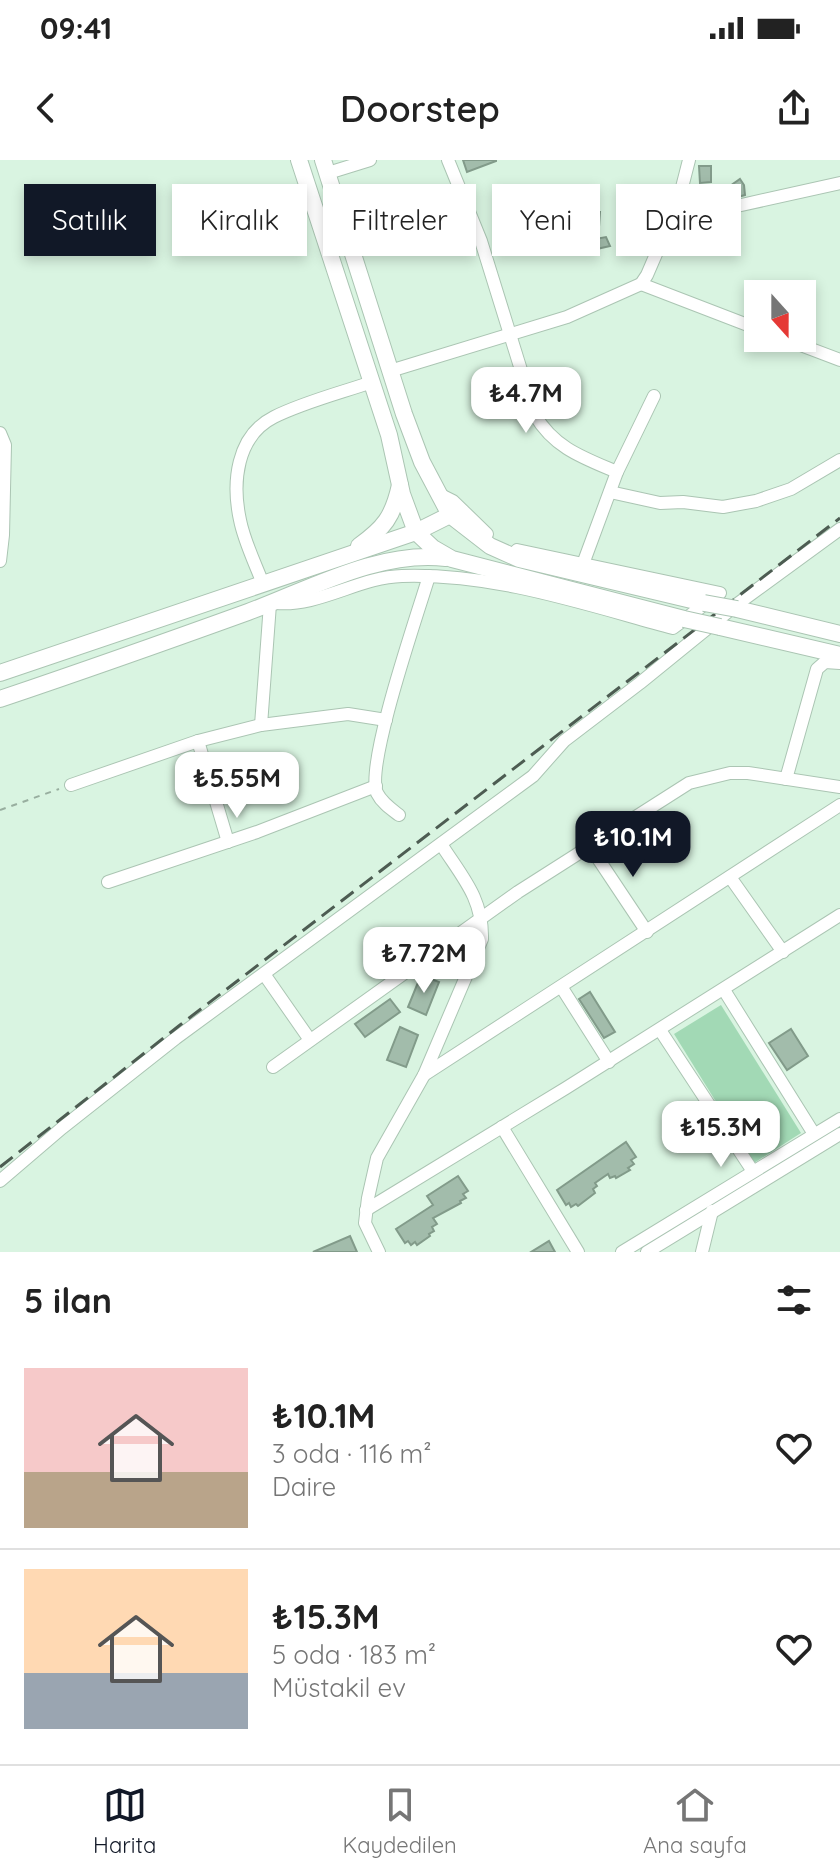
<!DOCTYPE html>
<html lang="tr">
<head>
<meta charset="utf-8">
<style>
  :root { --surface:#fff; --page:#f2f2f2; --text:#222; --muted:#767676; --line:#e0e0e0; --accent:#111827 }
  body { margin:0; font-family:Quicksand,sans-serif; background:var(--page); color:var(--text); height:100vh; display:flex; flex-direction:column; font-size:30px; white-space:nowrap }
  * { box-sizing:border-box; margin:0 }
  p { font-size:26px; color:var(--muted) }
  .icon { flex:none; width:44px; height:44px; fill:none; stroke:currentColor; stroke-width:2; stroke-linecap:round; stroke-linejoin:round }
  .map { position:relative; height:1092px; overflow:hidden }
  .details { display:flex; flex-direction:column; background:var(--surface); flex:1 }
  .details>* { flex:none }
  .top-card { position:absolute; left:24px; top:24px; width:792px; height:72px; display:flex; gap:16px }
  .needle { width:52px; rotate:159deg }
  .tools { position:absolute; left:744px; top:120px; display:grid; gap:16px }
  .tools a { display:grid; place-items:center; width:72px; height:72px; border-radius:0px; background:var(--surface); box-shadow:0 4px 12px #0003; font-size:40px }
  .price { position:absolute; translate:-50% -68px; padding:0 18px; border-radius:16px; background:#fff; color:#222; font-size:26px; line-height:52px; filter:drop-shadow(0 2px 4px #0008) }
  .price::after { content:''; position:absolute; left:50%; top:48px; width:24px; height:18px; margin-left:-12px; background:inherit; clip-path:polygon(0 0,100% 0,50% 100%) }
  .price.current { background:var(--accent); color:#fff }
  ul { padding:0; list-style:none }
  li { display:flex; align-items:center; gap:24px; height:200px; padding:0 24px }
  li+li { border-top:2px solid var(--line) }
  li span { display:grid; place-items:center; flex:none; width:224px; height:160px; border-radius:0px; color:#555 }
  li>.icon { margin-inline-start:auto }
  span .icon { width:96px; height:96px; fill:#fffc; stroke-width:1 }
  li b { font-size:34px }
  h2 { display:flex; justify-content:space-between; align-items:center; height:96px; padding:0 24px; font-size:34px }
  .chip { padding:0 28px; border-radius:0px; background:var(--surface); box-shadow:0 4px 12px #0003; font-size:28px; line-height:72px }
  .chip.current { background:var(--accent); color:#fff }
  .status { display:flex; justify-content:space-between; align-items:center; height:56px; padding:0 40px; background:var(--surface); direction:ltr }
  .status svg { height:22px; fill:currentColor }
  header { display:flex; justify-content:space-between; align-items:center; height:104px; padding:0 24px; background:var(--surface); font-size:36px; font-weight:600 }
  .tabs { display:flex; justify-content:space-around; align-items:center; height:112px; border-top:2px solid var(--line); background:var(--surface); font-size:22px; color:var(--muted) }
  .tabs a { display:grid; justify-items:center; gap:4px }
  .tabs .current { color:var(--accent) }
  .map>svg:first-child { display:block }
  .green { fill:#a2d9b5 }
  .building { fill:#a2bcab; stroke:#829b8a; stroke-width:2 }
  .lines { fill:none; stroke-linecap:round; stroke-linejoin:round }
  .minor-casing { stroke:#abc5b3; stroke-width:14 }
  .major-casing { stroke:#abc5b3; stroke-width:18 }
  .path { stroke:#98ae9f; stroke-width:2; stroke-dasharray:6 6; stroke-linecap:butt }
  .minor { stroke:#fff; stroke-width:12 }
  .major { stroke:#fff; stroke-width:16 }
  .rail { stroke:#4d5c52; stroke-width:3; stroke-dasharray:16 8; stroke-linecap:butt }
  .major-bridge-casing { stroke:#abc5b3; stroke-width:18; stroke-linecap:butt }
  .major-bridge { stroke:#fff; stroke-width:16 }
</style>
</head>
<body>
<div class="status"><b>09:41</b><svg viewBox="0 0 49 12"><path d="M0 12V9h3v3zM5 12V6h3v6zM10 12V3h3v9zM15 12V0h3v12zM26 1h20v11H26zM47 4h2v5h-2z"/></svg></div>
<header><svg class="icon" aria-label="back" viewBox="0 0 24 24"><path d="M15 5l-7 7 7 7"/></svg>Doorstep<svg class="icon" aria-label="share" viewBox="0 0 24 24"><path d="M12 15V3M7 8l5-5 5 5M5 13v7h14v-7"/></svg></header>
<div class="map">
<svg width="840" height="1092" viewBox="0 0 840 1092">
  <rect width="100%" height="100%" fill="#d9f4e1"/>
  <polygon class="green" points="721,845 801,973 754,1003 674,874"/>
  <g class="building">
    <polygon points="463,0 496,0 496,1 467,12"/>
    <polygon points="699,6 711,6 711,22 700,23"/>
    <polygon points="740,19 744,25 745,35 738,37 730,26"/>
    <polygon points="584,52 600,52 599,67 583,66"/>
    <polygon points="570,72 573,83 606,77 610,86 579,93 578,91 553,92 552,87 557,87 554,74"/>
    <polygon points="639,74 651,83 645,92 632,83"/>
    <polygon points="421,815 439,822 426,855 408,847"/>
    <polygon points="590,832 615,872 604,878 579,839"/>
    <polygon points="390,839 400,852 365,877 355,864"/>
    <polygon points="400,867 418,875 406,907 387,900"/>
    <polygon points="791,869 808,896 787,910 769,883"/>
    <polygon points="626,982 636,997 631,1000 634,1004 628,1008 630,1010 616,1018 615,1016 610,1018 608,1014 595,1023 597,1026 593,1029 595,1033 578,1046 576,1044 571,1047 569,1043 566,1045 557,1030"/>
    <polygon points="458,1016 468,1031 463,1034 466,1038 460,1041 461,1043 433,1058 437,1064 432,1067 434,1071 429,1074 430,1076 417,1085 415,1082 411,1085 408,1081 405,1083 396,1069 433,1045 427,1036"/>
    <polygon points="350,1076 357,1092 313,1092"/>
    <polygon points="549,1081 555,1092 531,1092"/>
  </g>
  <g class="lines">
    <defs>
      <g id="minor">
        <path d="M448 0 481 81 535 255C554 288 584 298 617 312"/>
        <polyline points="328,13 370,0"/>
        <polyline points="678,43 718,47 737,46 840,23"/>
        <polyline points="641,124 758,169"/>
        <polyline points="782,178 840,200"/>
        <polyline points="390,211 567,157 641,124 647,115 678,43 689,0"/>
        <polyline points="0,273 5,285 3,375 0,401"/>
        <polyline points="610,332 660,343 683,342 723,347 756,341 791,329 840,300"/>
        <polyline points="437,333 453,341 487,374"/>
        <polyline points="583,404 617,312 654,236"/>
        <path d="M263 424C255 403 244 381 240 360 232 323 236 276 274 257 304 242 340 233 372 222"/>
        <path d="M276 443C319 447 359 417 402 416 495 413 584 444 673 468L720 433 517 390"/>
        <polyline points="261,565 270,444"/>
        <polyline points="198,581 228,682"/>
        <polyline points="786,619 817,509 825,502 840,503"/>
        <polyline points="71,625 198,581 261,565 348,554 386,560"/>
        <path d="M399 655C391 649 382 643 377 633 365 605 418 453 429 416"/>
        <polyline points="589,685 647,772"/>
        <polyline points="730,717 783,792"/>
        <polyline points="108,722 257,672 376,626"/>
        <polyline points="264,814 310,880"/>
        <polyline points="562,828 609,902"/>
        <polyline points="724,830 814,974"/>
        <polyline points="660,870 752,1010"/>
        <polyline points="273,907 518,732 689,623 730,613 748,613 840,627"/>
        <polyline points="424,915 840,645"/>
        <polyline points="502,967 578,1092"/>
        <polyline points="0,1021 62,968 176,878 533,616 564,581 640,523 736,445 840,369"/>
        <polyline points="366,1050 566,928 840,755"/>
        <path d="M379 1092 365 1063 368 1038 377 998 424 915 482 779C483 738 462 717 441 684"/>
        <polyline points="622,1092 840,959"/>
        <polyline points="647,1092 840,974"/>
        <polyline points="702,1092 712,1051"/>
      </g>
      <g id="major">
        <polyline points="299,0 389,275 402,334 416,372 433,388 452,399 684,459"/>
        <polyline points="323,0 404,254 422,302 450,355 490,386 519,399 704,443"/>
        <path d="M359 386C384 368 393 357 400 325"/>
        <polyline points="737,449 840,474"/>
        <polyline points="720,467 840,495"/>
        <polyline points="0,513 416,372 450,355"/>
        <path d="M0 539C83 511 165 482 248 452 310 429 379 390 446 398"/>
      </g>
    </defs>
    <use href="#minor" class="minor-casing"/>
    <use href="#major" class="major-casing"/>
    <polyline class="path" points="0,650 59,629"/>
    <use href="#minor" class="minor"/>
    <use href="#major" class="major"/>
    <polyline class="rail" points="0,1007 180,865 840,358"/>
    <defs>
      <g id="major-bridge">
        <polyline points="704,443 737,449"/>
        <polyline points="684,459 720,467"/>
      </g>
    </defs>
    <use href="#major-bridge" class="major-bridge-casing"/>
    <use href="#major-bridge" class="major-bridge"/>
  </g>
</svg>
<div class="tools">
<a><svg class="needle" viewBox="-14 -14 28 28"><path d="M0-13l5 13h-10z" fill="#e53935"/><path d="M0 13l5-13h-10z" fill="#767676"/></svg></a>
</div>
<b class="price" style="left:526px;top:275px">₺4.7M</b>
<b class="price" style="left:237px;top:660px">₺5.55M</b>
<b class="price current" style="left:633px;top:719px">₺10.1M</b>
<b class="price" style="left:424px;top:835px">₺7.72M</b>
<b class="price" style="left:721px;top:1009px">₺15.3M</b>
<div class="top-card">
<a class="chip current">Satılık</a>
<a class="chip">Kiralık</a>
<a class="chip">Filtreler</a>
<a class="chip">Yeni</a>
<a class="chip">Daire</a>
</div>
</div>
<section class="details">
<h2>5 ilan<svg class="icon" aria-label="filters" viewBox="0 0 24 24"><path d="M4 7h16M4 17h16"/><circle cx="9" cy="7" r="2"/><circle cx="15" cy="17" r="2"/></svg></h2>
<ul>
<li><span style="background:linear-gradient(#f6c9c9 65%,#b9a48a 0)"><svg class="icon" aria-label="home" viewBox="0 0 24 24"><path d="M3 11l9-7 9 7M6 9v11h12V9"/></svg></span><div><b>₺10.1M</b><p>3 oda · 116 m²</p><p>Daire</p></div><svg class="icon" aria-label="heart" viewBox="0 0 24 24"><path d="M12 20l-8-8c-3-5 5-10 8-4 3-6 11-1 8 4z"/></svg></li>
<li><span style="background:linear-gradient(#ffd9b3 65%,#9aa5b1 0)"><svg class="icon" aria-label="home" viewBox="0 0 24 24"><path d="M3 11l9-7 9 7M6 9v11h12V9"/></svg></span><div><b>₺15.3M</b><p>5 oda · 183 m²</p><p>Müstakil ev</p></div><svg class="icon" aria-label="heart" viewBox="0 0 24 24"><path d="M12 20l-8-8c-3-5 5-10 8-4 3-6 11-1 8 4z"/></svg></li>
</ul>
</section>
<nav class="tabs">
<a class="current"><svg class="icon" aria-label="map" viewBox="0 0 24 24"><path d="M3 6l6-2 6 2 6-2v14l-6 2-6-2-6 2zM9 4v14M15 6v14"/></svg>Harita</a>
<a><svg class="icon" aria-label="saved" viewBox="0 0 24 24"><path d="M7 4h10v16l-5-4-5 4z"/></svg>Kaydedilen</a>
<a><svg class="icon" aria-label="home" viewBox="0 0 24 24"><path d="M3 11l9-7 9 7M6 9v11h12V9"/></svg>Ana sayfa</a>
</nav>
</body>
</html>
